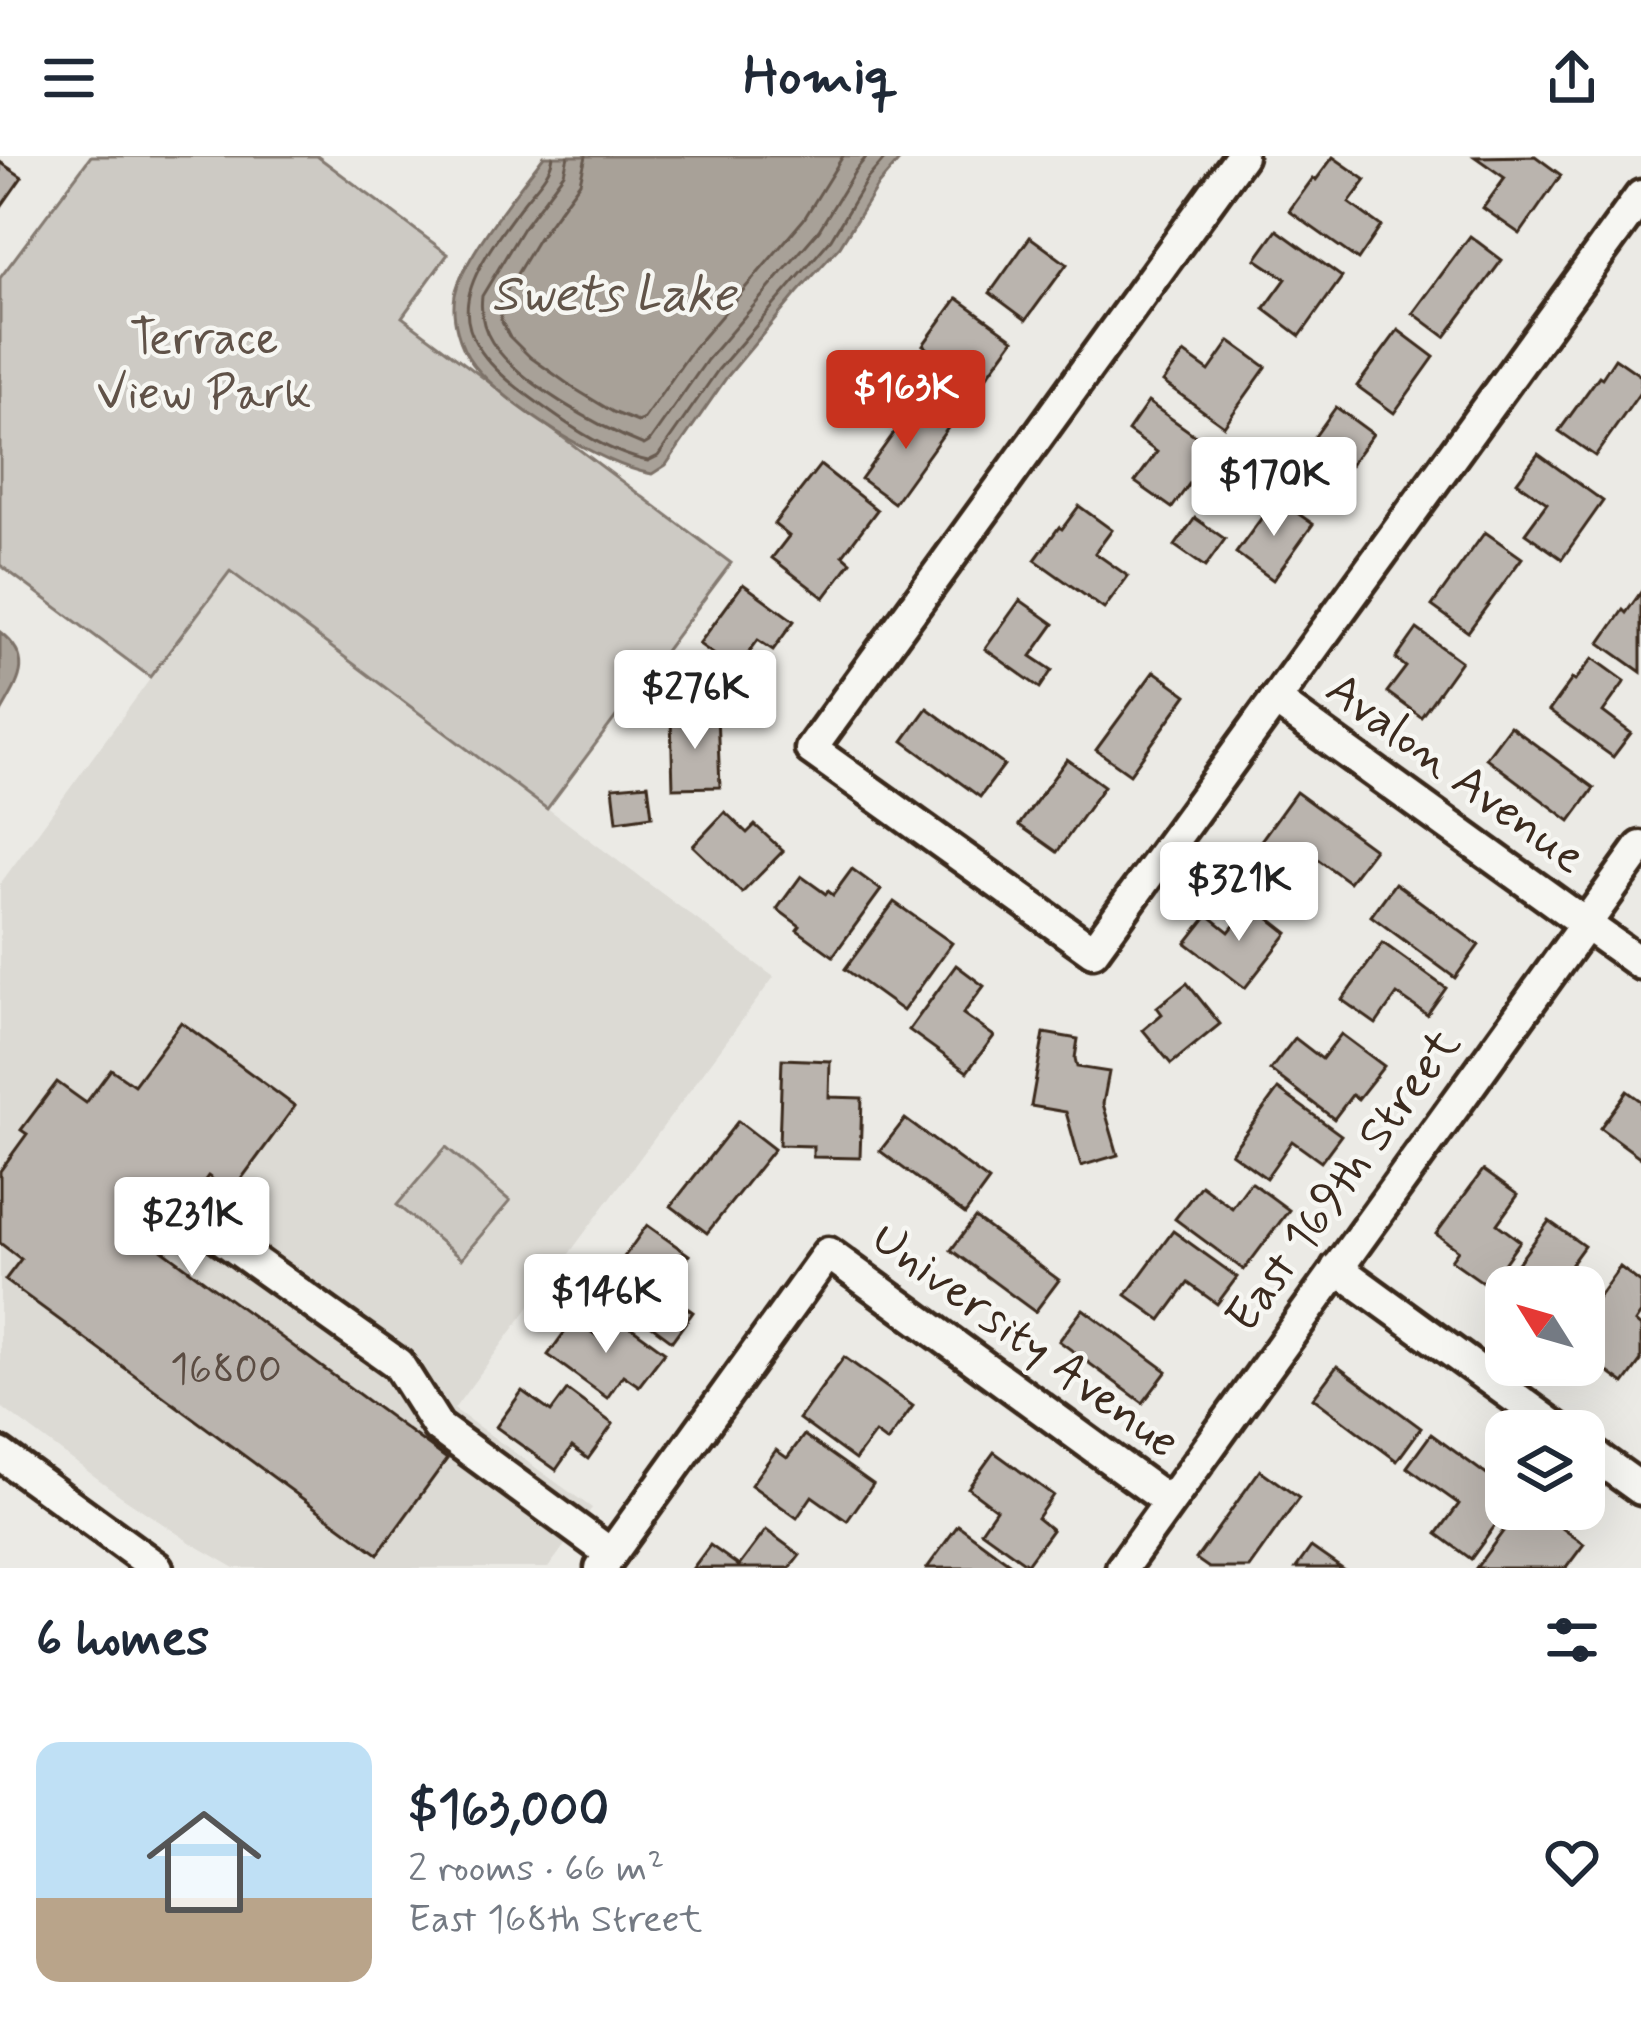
<!DOCTYPE html>
<html lang="en">
<head>
<meta charset="utf-8">
<style>
  :root { --surface:#fff; --page:#f6f6f7; --text:#1f2937; --muted:#747a83; --line:#e0e1e3; --accent:#c8321e }
  body { margin:0; font-family:Mynerve,sans-serif; background:var(--page); color:var(--text); height:100vh; display:flex; flex-direction:column; font-size:45px; white-space:nowrap }
  * { box-sizing:border-box; margin:0 }
  p { font-size:39px; color:var(--muted) }
  .icon { flex:none; width:66px; height:66px; fill:none; stroke:currentColor; stroke-width:2; stroke-linecap:round; stroke-linejoin:round }
  .map { position:relative; height:1412px; overflow:hidden }
  .panel { display:flex; flex-direction:column; background:var(--surface); flex:1 }
  .panel>* { flex:none }
  .needle { width:78px; rotate:307deg }
  .fabs { position:absolute; left:1485px; top:1110px; display:grid; gap:24px }
  .fabs a { display:grid; place-items:center; width:120px; height:120px; border-radius:24px; background:var(--surface); box-shadow:0 12px 48px #0002; font-size:60px }
  .price { position:absolute; translate:-50% -102px; padding:0 27px; border-radius:12px; background:#fff; color:#222; font-size:39px; line-height:78px; filter:drop-shadow(0 3px 6px #0008) }
  .price::after { content:''; position:absolute; left:50%; top:72px; width:36px; height:27px; margin-left:-18px; background:inherit; clip-path:polygon(0 0,100% 0,50% 100%) }
  .price.on { background:var(--accent); color:#fff }
  ul { padding:0; list-style:none }
  li { display:flex; align-items:center; gap:36px; height:300px; padding:0 36px }
  li+li { border-top:3px solid var(--line) }
  li span { display:grid; place-items:center; flex:none; width:336px; height:240px; border-radius:24px; color:#555 }
  li>.icon { margin-inline-start:auto }
  span .icon { width:144px; height:144px; fill:#fffc; stroke-width:1 }
  li b { font-size:51px }
  h2 { display:flex; justify-content:space-between; align-items:center; height:144px; padding:0 36px; font-size:51px }
  header { display:flex; justify-content:space-between; align-items:center; height:156px; padding:0 36px; background:var(--surface); font-size:54px; font-weight:700 }
  .map>svg:first-child { display:block }
  .built { fill:#dcdad4 }
  .green { fill:#cdcac4; stroke:#847a71; stroke-width:3 }
  .water { fill:#a8a198; stroke:#7c7167; stroke-width:3 }
  .lines { fill:none; stroke-linecap:round; stroke-linejoin:round }
  .shore { stroke:#675a4f; stroke-width:3 }
  .building { fill:#bab4ae; stroke:#3b2a1e; stroke-width:3 }
  .minor-casing { stroke:#3b2a1e; stroke-width:39 }
  .minor { stroke:#f6f6f2; stroke-width:30 }
  .labels { text-anchor:middle; dominant-baseline:central; stroke-width:9; stroke-linejoin:round; paint-order:stroke }
  .number-label { font-size:42px; fill:#5b4c42 }
  .park-label { font-size:48px; fill:#605248; stroke:#f6f6f2 }
  .street-label { font-size:48px; fill:#3b2a1e; stroke:#f6f6f2 }
  .water-label { font-size:51px; font-style:italic; fill:#615449; stroke:#f6f6f2 }
</style>
</head>
<body>
<header><svg class="icon" aria-label="menu" viewBox="0 0 24 24"><path d="M4 6h16M4 12h16M4 18h16"/></svg>Homiq<svg class="icon" aria-label="share" viewBox="0 0 24 24"><path d="M12 15V3M7 8l5-5 5 5M5 13v7h14v-7"/></svg></header>
<div class="map">
<svg width="1641" height="1412" viewBox="0 0 1641 1412">
  <rect width="100%" height="100%" fill="#ebeae5"/>
  <filter id="ink" filterUnits="userSpaceOnUse"><feTurbulence type="fractalNoise" baseFrequency=".00833" numOctaves="2"/><feDisplacementMap in="SourceGraphic" scale="24" xChannelSelector="R" yChannelSelector="G"/><feConvolveMatrix kernelMatrix="1 2 1 2 8 2 1 2 1" color-interpolation-filters="sRGB"/></filter>
  <g filter="url(#ink)">
    <polygon class="built" points="229,415 774,821 454,1253 592,1352 548,1412 235,1412 193,1388 121,1340 0,1250 0,728"/>
    <g class="green">
      <polygon points="91,0 317,0 448,98 402,161 731,407 547,653 230,415 150,521 0,409 0,122"/>
      <polygon points="446,991 510,1045 461,1103 397,1049"/>
    </g>
    <g class="water">
      <path d="M544 0H903L878 29 840 90 798 136 727 221 666 309 652 318C601 309 505 249 473 208 459 190 451 162 455 139 462 103 520 31 544 0Z"/>
      <path d="M0 476C36 504 18 526 0 558Z"/>
    </g>
    <g class="lines">
      <g class="shore">
        <path d="M553 0C551 17 535 32 524 46 465 125 432 170 527 239 562 265 604 296 648 305L658 300 718 214 831 83 867 23 887 0"/>
        <path d="M568 0 564 17 523 72 482 140C480 157 483 172 492 186 517 226 601 272 644 289L649 286 707 204 819 74 855 15 867 0"/>
        <polyline points="586,0 580,26 538,83 500,146 501,164 509,180 530,201 575,233 613,256 638,266 643,264 693,193 804,63 843,0"/>
      </g>
    </g>
    <g class="building">
      <polygon points="1535,0 1561,19 1520,78 1483,52 1505,22 1475,1"/>
      <polygon points="1333,1 1366,24 1349,47 1381,70 1358,104 1289,55 1313,22 1316,24"/>
      <polygon points="0,6 22,21 0,52"/>
      <polygon points="1277,74 1342,121 1300,180 1264,153 1286,123 1256,103"/>
      <polygon points="1470,80 1502,104 1445,181 1413,157"/>
      <polygon points="1030,81 1067,108 1026,164 990,137"/>
      <polygon points="957,142 1014,183 959,259 926,235 947,206 923,189"/>
      <polygon points="1398,174 1434,201 1394,257 1357,230"/>
      <polygon points="1230,185 1266,211 1224,270 1163,226 1184,197 1209,215"/>
      <polygon points="1615,202 1641,220 1641,235 1595,300 1559,275 1599,220 1602,222"/>
      <polygon points="917,245 950,269 894,347 861,323"/>
      <polygon points="1148,246 1214,293 1172,352 1135,326 1157,296 1128,275"/>
      <polygon points="1336,251 1373,278 1332,334 1296,307"/>
      <polygon points="1538,298 1603,345 1562,403 1525,377 1547,347 1517,326"/>
      <polygon points="820,309 877,354 843,399 851,406 824,442 772,402 789,380 774,368"/>
      <polygon points="1276,342 1313,368 1273,424 1236,397"/>
      <polygon points="1079,350 1112,374 1095,397 1128,420 1104,453 1035,404 1059,371 1062,373"/>
      <polygon points="1195,362 1225,383 1205,411 1175,390"/>
      <polygon points="1485,376 1522,402 1468,476 1432,450"/>
      <polygon points="743,428 794,465 773,494 758,484 736,514 699,488"/>
      <polygon points="1641,436 1641,516 1600,487 1623,454 1626,457"/>
      <polygon points="1020,444 1054,468 1031,500 1052,514 1040,532 985,493"/>
      <polygon points="1417,473 1461,505 1421,561 1387,536 1406,511 1396,503"/>
      <polygon points="1593,502 1625,525 1603,556 1631,577 1613,601 1549,555 1572,523 1575,525"/>
      <polygon points="1154,515 1187,539 1130,618 1096,594"/>
      <polygon points="927,552 1004,609 980,641 903,585"/>
      <polygon points="717,559 720,631 673,632 671,561"/>
      <polygon points="1510,570 1594,632 1570,665 1486,602"/>
      <polygon points="1067,603 1104,630 1057,696 1019,669"/>
      <polygon points="648,628 652,660 617,665 613,631"/>
      <polygon points="1296,636 1374,693 1349,726 1294,686 1271,717 1249,701"/>
      <polygon points="725,656 747,677 755,669 783,695 742,737 693,690"/>
      <polygon points="852,713 881,734 833,800 797,774 800,770 777,753 801,720 826,738 828,735 833,739"/>
      <polygon points="1395,727 1479,789 1455,822 1371,760"/>
      <polygon points="894,746 952,787 903,855 845,813"/>
      <polygon points="1251,748 1288,777 1245,832 1186,787 1208,759 1229,776"/>
      <polygon points="1383,787 1446,832 1427,859 1397,838 1376,868 1342,844"/>
      <polygon points="956,809 984,830 963,858 994,880 967,916 909,874"/>
      <polygon points="1187,827 1220,868 1171,908 1143,874 1162,858 1157,851"/>
      <polygon points="181,866 295,950 231,1037 208,1020 157,1090 447,1303 378,1398 5,1124 21,1103 0,1087 0,1015 27,978 21,974 57,926 86,947 111,913 134,929"/>
      <polygon points="1044,877 1078,883 1075,902 1077,911 1109,916 1103,948 1118,999 1081,1010 1066,956 1031,950"/>
      <polygon points="1341,878 1384,910 1358,943 1352,939 1334,963 1270,914 1295,882 1322,903"/>
      <polygon points="782,903 830,905 829,941 862,942 860,1002 813,1001 813,990 779,989"/>
      <polygon points="1278,933 1341,979 1321,1006 1292,985 1266,1022 1231,997"/>
      <polygon points="1627,935 1641,945 1641,1002 1600,972"/>
      <polygon points="905,963 989,1025 965,1058 880,995"/>
      <polygon points="738,965 774,993 707,1077 671,1050"/>
      <polygon points="1483,1014 1518,1039 1497,1068 1520,1085 1488,1130 1451,1104 1458,1094 1436,1078"/>
      <polygon points="1251,1026 1289,1054 1244,1114 1175,1063 1201,1029 1232,1052"/>
      <polygon points="975,1062 1059,1124 1035,1156 951,1094"/>
      <polygon points="1549,1065 1584,1090 1563,1119 1580,1131 1506,1132 1502,1129"/>
      <polygon points="647,1069 689,1099 663,1135 693,1156 672,1185 608,1138 629,1109 622,1104"/>
      <polygon points="1173,1075 1237,1121 1217,1148 1188,1127 1161,1164 1126,1139"/>
      <polygon points="1620,1111 1641,1127 1641,1157 1635,1166 1641,1171 1641,1205 1624,1228 1588,1202 1595,1192 1584,1184 1584,1161"/>
      <polygon points="1083,1153 1167,1215 1143,1247 1059,1185"/>
      <polygon points="618,1162 665,1196 639,1230 623,1219 607,1242 548,1199 574,1163 602,1184"/>
      <polygon points="844,1201 913,1250 887,1286 875,1277 855,1304 799,1263"/>
      <polygon points="1337,1210 1421,1272 1397,1305 1313,1242"/>
      <polygon points="567,1234 613,1268 588,1303 572,1291 556,1314 496,1271 522,1235 551,1256"/>
      <polygon points="1431,1278 1506,1333 1507,1353 1471,1403 1437,1378 1459,1348 1407,1311"/>
      <polygon points="804,1279 873,1328 847,1365 812,1340 797,1362 751,1329 776,1294 787,1302"/>
      <polygon points="994,1296 1053,1339 1037,1362 1052,1374 1027,1408 981,1375 996,1353 968,1332"/>
      <polygon points="1260,1314 1299,1342 1249,1412 1209,1412 1196,1403"/>
      <polygon points="1518,1355 1541,1371 1547,1361 1584,1388 1566,1412 1476,1412"/>
      <polygon points="958,1369 1016,1412 927,1412"/>
      <polygon points="766,1374 800,1399 790,1412 693,1412 710,1389 739,1410"/>
      <polygon points="1311,1391 1341,1412 1296,1412"/>
    </g>
    <g class="lines">
      <defs>
        <g id="minor">
          <polyline points="1241,0 811,593 1093,795 1641,40"/>
          <polyline points="1275,544 1641,808"/>
          <polyline points="220,1081 398,1208 438,1271 611,1398"/>
          <polyline points="1337,1112 1561,1275"/>
          <polyline points="1584,1292 1641,1333"/>
          <polyline points="0,1298 157,1412"/>
          <polyline points="601,1412 828,1097 1168,1345"/>
          <polyline points="1122,1412 1641,691"/>
        </g>
      </defs>
      <use href="#minor" class="minor-casing"/>
      <use href="#minor" class="minor"/>
    </g>
  </g>
  <g class="labels">
    <g class="number-label">
      <text x="226" y="1214">16800</text>
    </g>
    <g class="park-label">
      <text x="204" y="183">Terrace<tspan x="204" dy="55">View Park</tspan></text>
    </g>
    <g class="street-label">
      <text transform="translate(1455 618) rotate(36)">Avalon Avenue</text>
      <text transform="translate(1344 1025) rotate(-54)">East 169th Street</text>
      <text transform="translate(1025 1185) rotate(36)">University Avenue</text>
    </g>
    <g class="water-label">
      <text x="613" y="140">Swets Lake</text>
    </g>
  </g>
</svg>
<div class="fabs">
<a><svg class="needle" viewBox="-14 -14 28 28"><path d="M0-13l5 13h-10z" fill="#e53935"/><path d="M0 13l5-13h-10z" fill="#747a83"/></svg></a>
<a><svg class="icon" aria-label="layers" viewBox="0 0 24 24"><path d="M12 4l9 5-9 5-9-5zM3 14l9 5 9-5"/></svg></a>
</div>
<b class="price on" style="left:906px;top:296px">$163K</b>
<b class="price" style="left:1274px;top:383px">$170K</b>
<b class="price" style="left:695px;top:596px">$276K</b>
<b class="price" style="left:1239px;top:788px">$321K</b>
<b class="price" style="left:192px;top:1123px">$231K</b>
<b class="price" style="left:606px;top:1200px">$146K</b>
</div>
<section class="panel">
<h2>6 homes<svg class="icon" aria-label="filters" viewBox="0 0 24 24"><path d="M4 7h16M4 17h16"/><circle cx="9" cy="7" r="2"/><circle cx="15" cy="17" r="2"/></svg></h2>
<ul>
<li><span style="background:linear-gradient(#bfe0f5 65%,#b9a48a 0)"><svg class="icon" aria-label="home" viewBox="0 0 24 24"><path d="M3 11l9-7 9 7M6 9v11h12V9"/></svg></span><div><b>$163,000</b><p>2 rooms · 66 m²</p><p>East 168th Street</p></div><svg class="icon" aria-label="heart" viewBox="0 0 24 24"><path d="M12 20l-8-8c-3-5 5-10 8-4 3-6 11-1 8 4z"/></svg></li>
</ul>
</section>
</body>
</html>
